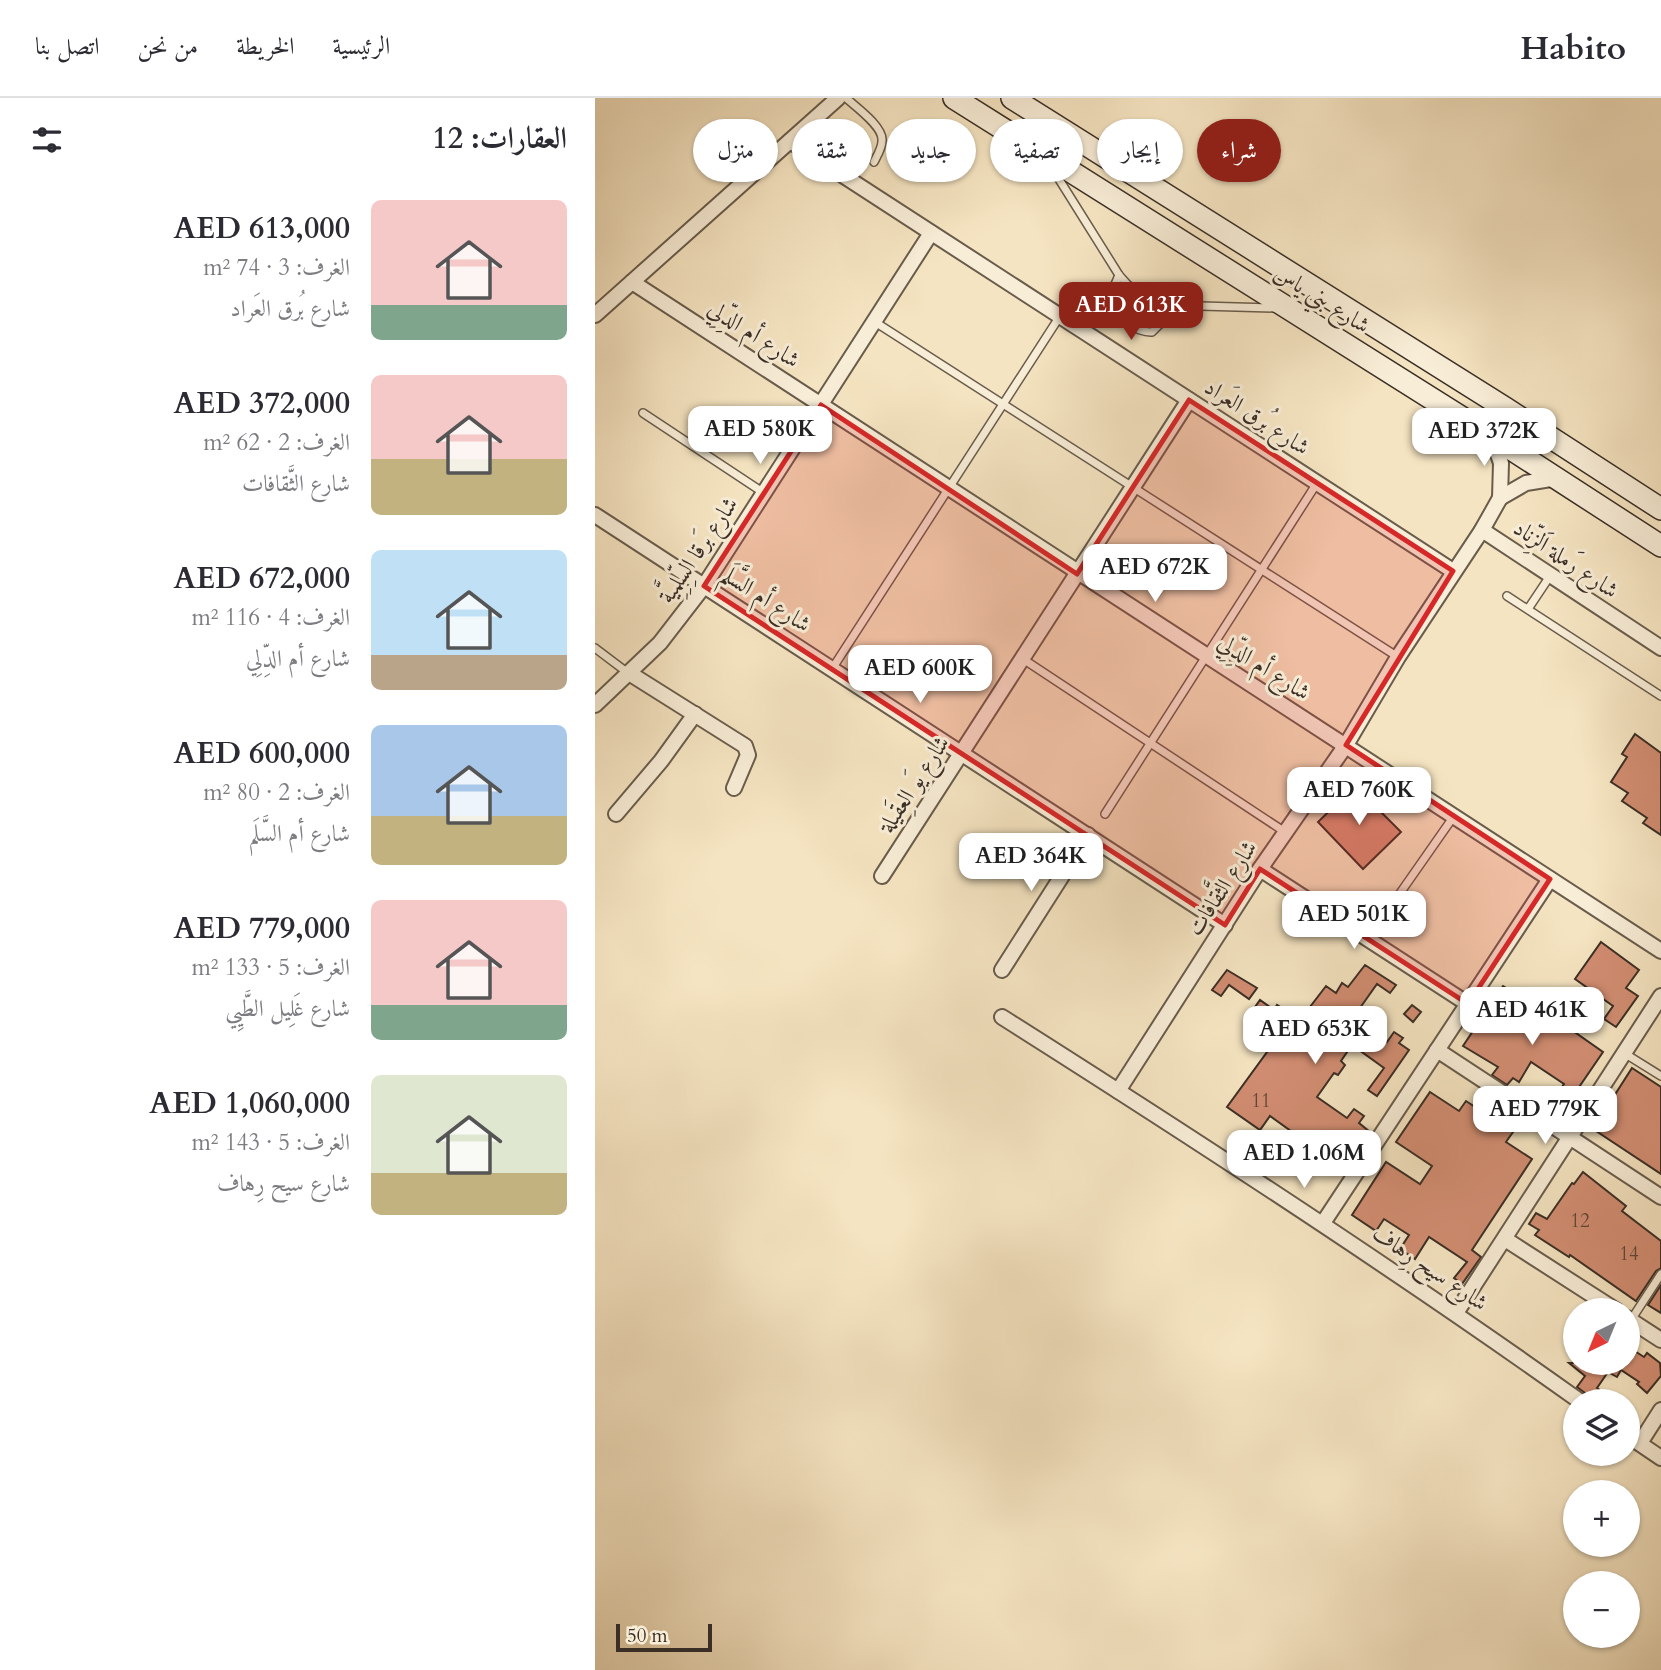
<!DOCTYPE html>
<html lang="ar">
<head>
<meta charset="utf-8">
<style>
  :root { --surface:#fff; --page:#f7f7f7; --text:#2b2b33; --muted:#7c7c81; --line:#e1e1e2; --accent:#8f2418 }
  body { margin:0; font-family:Cardo,Amiri,serif; background:var(--page); color:var(--text); direction:rtl; height:100vh; display:flex; flex-direction:column; font-size:26px; white-space:nowrap }
  * { box-sizing:border-box; margin:0 }
  p { font-size:23px; color:var(--muted) }
  .icon { flex:none; width:38px; height:38px; fill:none; stroke:currentColor; stroke-width:2; stroke-linecap:round; stroke-linejoin:round }
  .map { position:relative; flex:1; overflow:hidden; direction:ltr }
  .panel { display:flex; flex-direction:column; background:var(--surface); width:595px }
  .panel>* { flex:none }
  .banner { position:absolute; left:21px; top:21px; width:665px; height:63px; direction:rtl; display:flex; gap:14px }
  .needle { width:46px; rotate:223deg }
  .controls { position:absolute; left:968px; top:1200px; display:grid; gap:14px }
  .controls a { display:grid; place-items:center; width:77px; height:77px; border-radius:50%; background:var(--surface); box-shadow:0 2px 5px #0004; font-size:35px }
  .scale { position:absolute; left:21px; bottom:18px; width:96px; box-sizing:border-box; padding-left:7px; border:4px solid #3a2e25; border-top:0; font-size:19px; line-height:24px; white-space:nowrap; color:#3a2e25; -webkit-text-stroke:5px #f8edd7; paint-order:stroke }
  .price { position:absolute; translate:-50% -60px; padding:0 16px; border-radius:14px; background:#fff; color:#222; font-size:23px; line-height:46px; filter:drop-shadow(0 2px 4px #0008) }
  .price::after { content:''; position:absolute; left:50%; top:42px; width:21px; height:16px; margin-left:-10px; background:inherit; clip-path:polygon(0 0,100% 0,50% 100%) }
  .price.current { background:var(--accent); color:#fff }
  ul { padding:0; list-style:none }
  li { display:flex; align-items:center; gap:21px; height:175px; padding:0 28px }
  li span { display:grid; place-items:center; flex:none; width:196px; height:140px; border-radius:10px; color:#555 }
  li>.icon { margin-inline-start:auto }
  span .icon { width:84px; height:84px; fill:#fffc; stroke-width:1 }
  li b { font-size:30px }
  h2 { display:flex; justify-content:space-between; align-items:center; height:84px; padding:0 28px; font-size:30px }
  .tag { padding:0 24px; border-radius:32px; background:var(--surface); box-shadow:0 2px 5px #0004; font-size:24px; line-height:63px }
  .tag.current { background:var(--accent); color:#fff }
  header { display:flex; align-items:center; gap:42px; box-sizing:border-box; height:98px; padding:0 35px; background:var(--surface); border-bottom:2px solid var(--line) }
  header strong { font-size:33px }
  nav { display:flex; gap:38px; margin-inline-start:auto; font-size:24px }
  main { display:flex; flex:1; min-height:0 }
  .map>svg:first-child { display:block }
  .building { fill:#d28d72; stroke:#3a2e25; stroke-width:2 }
  .lines { fill:none; stroke-linecap:round; stroke-linejoin:round }
  .lane-casing { stroke:#695c4c; stroke-width:10 }
  .street-casing { stroke:#695c4c; stroke-width:18 }
  .secondary-casing { stroke:#3a2e25; stroke-width:24 }
  .lane { stroke:#f8edd7; stroke-width:7 }
  .street { stroke:#f8edd7; stroke-width:14 }
  .secondary { stroke:#f8edd7; stroke-width:21 }
  .marked { fill:#d62828; fill-opacity:0.2; stroke:#d62828; stroke-width:5; stroke-linejoin:round }
  .labels { text-anchor:middle; dominant-baseline:central; stroke-width:6; stroke-linejoin:round; paint-order:stroke }
  .number-label { font-size:19px; fill:#604638 }
  .street-label { font-size:23px; fill:#3a2e25; stroke:#f8edd7 }
</style>
</head>
<body>
<header>
<strong>Habito</strong>
<nav><a>الرئيسية</a><a>الخريطة</a><a>من نحن</a><a>اتصل بنا</a></nav>
</header>
<main>
<div class="map">
<svg width="1066" height="1572" viewBox="0 0 1066 1572">
  <rect width="100%" height="100%" fill="#f5e4c1"/>
  <filter id="stains"><feTurbulence type="fractalNoise" baseFrequency=".00286" numOctaves="4"/><feColorMatrix values="0 0 0 0 .2 0 0 0 0 .09 0 0 0 0 .02 0 0 0 .5 -.17"/></filter>
  <radialGradient id="worn" r=".72"><stop offset=".6" stop-color="#630" stop-opacity="0"/><stop offset="1" stop-color="#630" stop-opacity=".3"/></radialGradient>
  <g class="building">
    <polygon points="1040,636 1066,655 1066,737 1048,725 1052,720 1027,703 1033,695 1016,684 1032,659 1027,656"/>
    <polygon points="760,688 806,734 768,771 723,724"/>
    <polygon points="1006,844 1044,872 1031,890 1043,898 1021,929 1009,921 1018,908 980,881"/>
    <polygon points="770,867 801,887 795,895 782,886 765,910 783,923 776,933 792,944 799,934 808,940 804,945 814,952 782,998 773,992 789,970 757,947 746,963 750,967 743,977 739,975 722,999 752,1020 759,1011 769,1018 764,1025 775,1034 760,1055 749,1047 741,1058 734,1053 726,1062 721,1058 716,1065 693,1047 700,1036 675,1018 665,1032 632,1009 672,954 662,948 665,943 655,936 661,928 654,923 655,921 653,919 665,902 679,912 682,907 705,922 731,888 741,895 747,885 753,889"/>
    <polygon points="632,872 662,890 654,901 634,887 626,898 617,892"/>
    <polygon points="908,888 924,898 919,905 929,913 925,919 943,932 954,916 1008,954 969,1011 957,1003 969,986 936,964 924,984 918,980 912,987 897,977 903,969 868,948"/>
    <polygon points="817,907 826,914 818,924 809,916"/>
    <polygon points="1037,970 1066,989 1066,1076 998,1031"/>
    <polygon points="835,994 864,1013 871,1003 897,1020 918,1034 911,1044 937,1061 877,1152 886,1159 867,1186 859,1180 872,1164 834,1139 820,1161 805,1151 814,1137 789,1121 781,1133 757,1117 791,1064 825,1086 837,1068 801,1044"/>
    <polygon points="666,1037 684,1052 677,1061 659,1046"/>
    <polygon points="988,1074 1031,1108 1027,1113 1066,1143 1066,1170 1061,1173 1041,1203 975,1157 974,1159 940,1137 944,1132 934,1126 941,1115 952,1121 977,1085 979,1086"/>
    <polygon points="1066,1187 1066,1215 1053,1207"/>
    <polygon points="1032,1248 1049,1259 1052,1255 1065,1265 1066,1278 1052,1295 1042,1286 1044,1284 1026,1272 1022,1279 1013,1274 1002,1290 1022,1304 1002,1304 982,1289 990,1278 974,1265 1032,1265"/>
  </g>
  <g class="lines">
    <defs>
      <g id="lane">
        <path d="M251 0C261 9 289 29 287 43 287 50 282 58 279 64"/>
        <polyline points="457,70 524,177 533,187 546,197 570,207 680,210"/>
        <path d="M524 177C521 185 515 195 515 203 513 219 544 235 557 234L564 227 570 207"/>
        <polyline points="280,224 803,559"/>
        <polyline points="48,315 169,395"/>
        <polyline points="912,498 1066,598"/>
        <polyline points="933,511 955,478"/>
        <polyline points="0,550 33,575"/>
        <polyline points="428,561 690,734"/>
        <polyline points="237,571 465,218"/>
        <polyline points="510,716 722,385"/>
        <polyline points="773,841 859,718"/>
        <polyline points="1029,955 1066,978"/>
        <polyline points="1036,1222 1066,1176"/>
      </g>
      <g id="street">
        <polyline points="195,43 858,473"/>
        <path d="M37 184C379 408 722 631 1066 853"/>
        <polyline points="0,217 243,0"/>
        <polyline points="905,400 931,385 962,380"/>
        <polyline points="0,417 630,827"/>
        <polyline points="887,432 1066,550"/>
        <polyline points="34,575 150,648 153,657 139,690"/>
        <polyline points="0,607 65,545 109,488 336,135"/>
        <polyline points="21,716 66,663 100,616"/>
        <polyline points="665,771 873,906"/>
        <polyline points="287,778 594,302"/>
        <polyline points="407,872 493,737"/>
        <path d="M407 919C603 1043 797 1169 986 1304"/>
        <polyline points="842,952 1066,1099"/>
        <polyline points="523,993 665,771 751,647 803,559 887,432 905,400 906,365 897,339"/>
        <polyline points="728,1125 955,781"/>
        <polyline points="910,1141 1022,1213"/>
        <polyline points="861,1215 1066,898"/>
        <polyline points="1032,1220 1066,1242"/>
        <polyline points="1032,1337 1066,1360"/>
        <polyline points="1045,1345 1066,1312"/>
      </g>
      <g id="secondary">
        <polyline points="359,0 896,338 1066,448"/>
        <polyline points="417,0 910,310 1066,411"/>
      </g>
    </defs>
    <use href="#lane" class="lane-casing"/>
    <use href="#street" class="street-casing"/>
    <use href="#secondary" class="secondary-casing"/>
    <use href="#lane" class="lane"/>
    <use href="#street" class="street"/>
    <use href="#secondary" class="secondary"/>
  </g>
  <path class="marked" d="M594 302 858 473 751 647 955 781 873 906 665 771 630 827 109 488 226 307 482 476Z"/>
  <g class="labels">
    <g class="number-label">
      <text x="666" y="1003">11</text>
      <text x="985" y="1123">12</text>
      <text x="1034" y="1156">14</text>
    </g>
    <g class="street-label">
      <text transform="translate(727 201) rotate(32)">شارع بني ياس</text>
      <text transform="translate(159 236) rotate(33)">شارع أم الدِّلِي</text>
      <text transform="translate(662 319) rotate(33)">شارع بُرق العَراد</text>
      <text transform="translate(103 452) rotate(-56)">شارع بَرقا السِّلِمِيَّة</text>
      <text transform="translate(971 461) rotate(34)">شارع رَملة اَلزِّناد</text>
      <text transform="translate(171 501) rotate(33)">شارع أم السَّلَم</text>
      <text transform="translate(669 569) rotate(32)">شارع أم الدِّلِي</text>
      <text transform="translate(319 686) rotate(-57)">شارع يَو العِقَيلة</text>
      <text transform="translate(627 790) rotate(-57)">شارع الثَّقافات</text>
      <text transform="translate(835 1170) rotate(34)">شارع سيح رِهاف</text>
    </g>
  </g>
  <rect width="100%" height="100%" filter="url(#stains)"/>
  <rect width="100%" height="100%" fill="url(#worn)"/>
</svg>
<div class="controls">
<a><svg class="needle" viewBox="-14 -14 28 28"><path d="M0-13l5 13h-10z" fill="#e53935"/><path d="M0 13l5-13h-10z" fill="#7c7c81"/></svg></a>
<a><svg class="icon" aria-label="layers" viewBox="0 0 24 24"><path d="M12 4l9 5-9 5-9-5zM3 14l9 5 9-5"/></svg></a>
<a>+</a>
<a>−</a>
</div>
<div class="scale">50 m</div>
<b class="price current" style="left:536px;top:244px">AED 613K</b>
<b class="price" style="left:165px;top:368px">AED 580K</b>
<b class="price" style="left:889px;top:370px">AED 372K</b>
<b class="price" style="left:560px;top:506px">AED 672K</b>
<b class="price" style="left:325px;top:607px">AED 600K</b>
<b class="price" style="left:764px;top:729px">AED 760K</b>
<b class="price" style="left:436px;top:795px">AED 364K</b>
<b class="price" style="left:759px;top:853px">AED 501K</b>
<b class="price" style="left:937px;top:949px">AED 461K</b>
<b class="price" style="left:720px;top:968px">AED 653K</b>
<b class="price" style="left:950px;top:1048px">AED 779K</b>
<b class="price" style="left:709px;top:1092px">AED 1.06M</b>
<div class="banner">
<a class="tag current">شراء</a>
<a class="tag">إيجار</a>
<a class="tag">تصفية</a>
<a class="tag">جديد</a>
<a class="tag">شقة</a>
<a class="tag">منزل</a>
</div>
</div>
<section class="panel">
<h2>العقارات: 12<svg class="icon" aria-label="filters" viewBox="0 0 24 24"><path d="M4 7h16M4 17h16"/><circle cx="9" cy="7" r="2"/><circle cx="15" cy="17" r="2"/></svg></h2>
<ul>
<li><span style="background:linear-gradient(#f6c9c9 75%,#7fa58c 0)"><svg class="icon" aria-label="home" viewBox="0 0 24 24"><path d="M3 11l9-7 9 7M6 9v11h12V9"/></svg></span><div><b>AED 613,000</b><p>الغرف: 3 · 74 m²</p><p>شارع بُرق العَراد</p></div></li>
<li><span style="background:linear-gradient(#f6c9c9 60%,#c2b280 0)"><svg class="icon" aria-label="home" viewBox="0 0 24 24"><path d="M3 11l9-7 9 7M6 9v11h12V9"/></svg></span><div><b>AED 372,000</b><p>الغرف: 2 · 62 m²</p><p>شارع الثَّقافات</p></div></li>
<li><span style="background:linear-gradient(#bfe0f5 75%,#b9a48a 0)"><svg class="icon" aria-label="home" viewBox="0 0 24 24"><path d="M3 11l9-7 9 7M6 9v11h12V9"/></svg></span><div><b>AED 672,000</b><p>الغرف: 4 · 116 m²</p><p>شارع أم الدِّلِي</p></div></li>
<li><span style="background:linear-gradient(#a9c7e8 65%,#c2b280 0)"><svg class="icon" aria-label="home" viewBox="0 0 24 24"><path d="M3 11l9-7 9 7M6 9v11h12V9"/></svg></span><div><b>AED 600,000</b><p>الغرف: 2 · 80 m²</p><p>شارع أم السَّلَم</p></div></li>
<li><span style="background:linear-gradient(#f6c9c9 75%,#7fa58c 0)"><svg class="icon" aria-label="home" viewBox="0 0 24 24"><path d="M3 11l9-7 9 7M6 9v11h12V9"/></svg></span><div><b>AED 779,000</b><p>الغرف: 5 · 133 m²</p><p>شارع غَلِيل الطَّيِي</p></div></li>
<li><span style="background:linear-gradient(#dfe7d0 70%,#c2b280 0)"><svg class="icon" aria-label="home" viewBox="0 0 24 24"><path d="M3 11l9-7 9 7M6 9v11h12V9"/></svg></span><div><b>AED 1,060,000</b><p>الغرف: 5 · 143 m²</p><p>شارع سيح رِهاف</p></div></li>
</ul>
</section>
</main>
</body>
</html>
